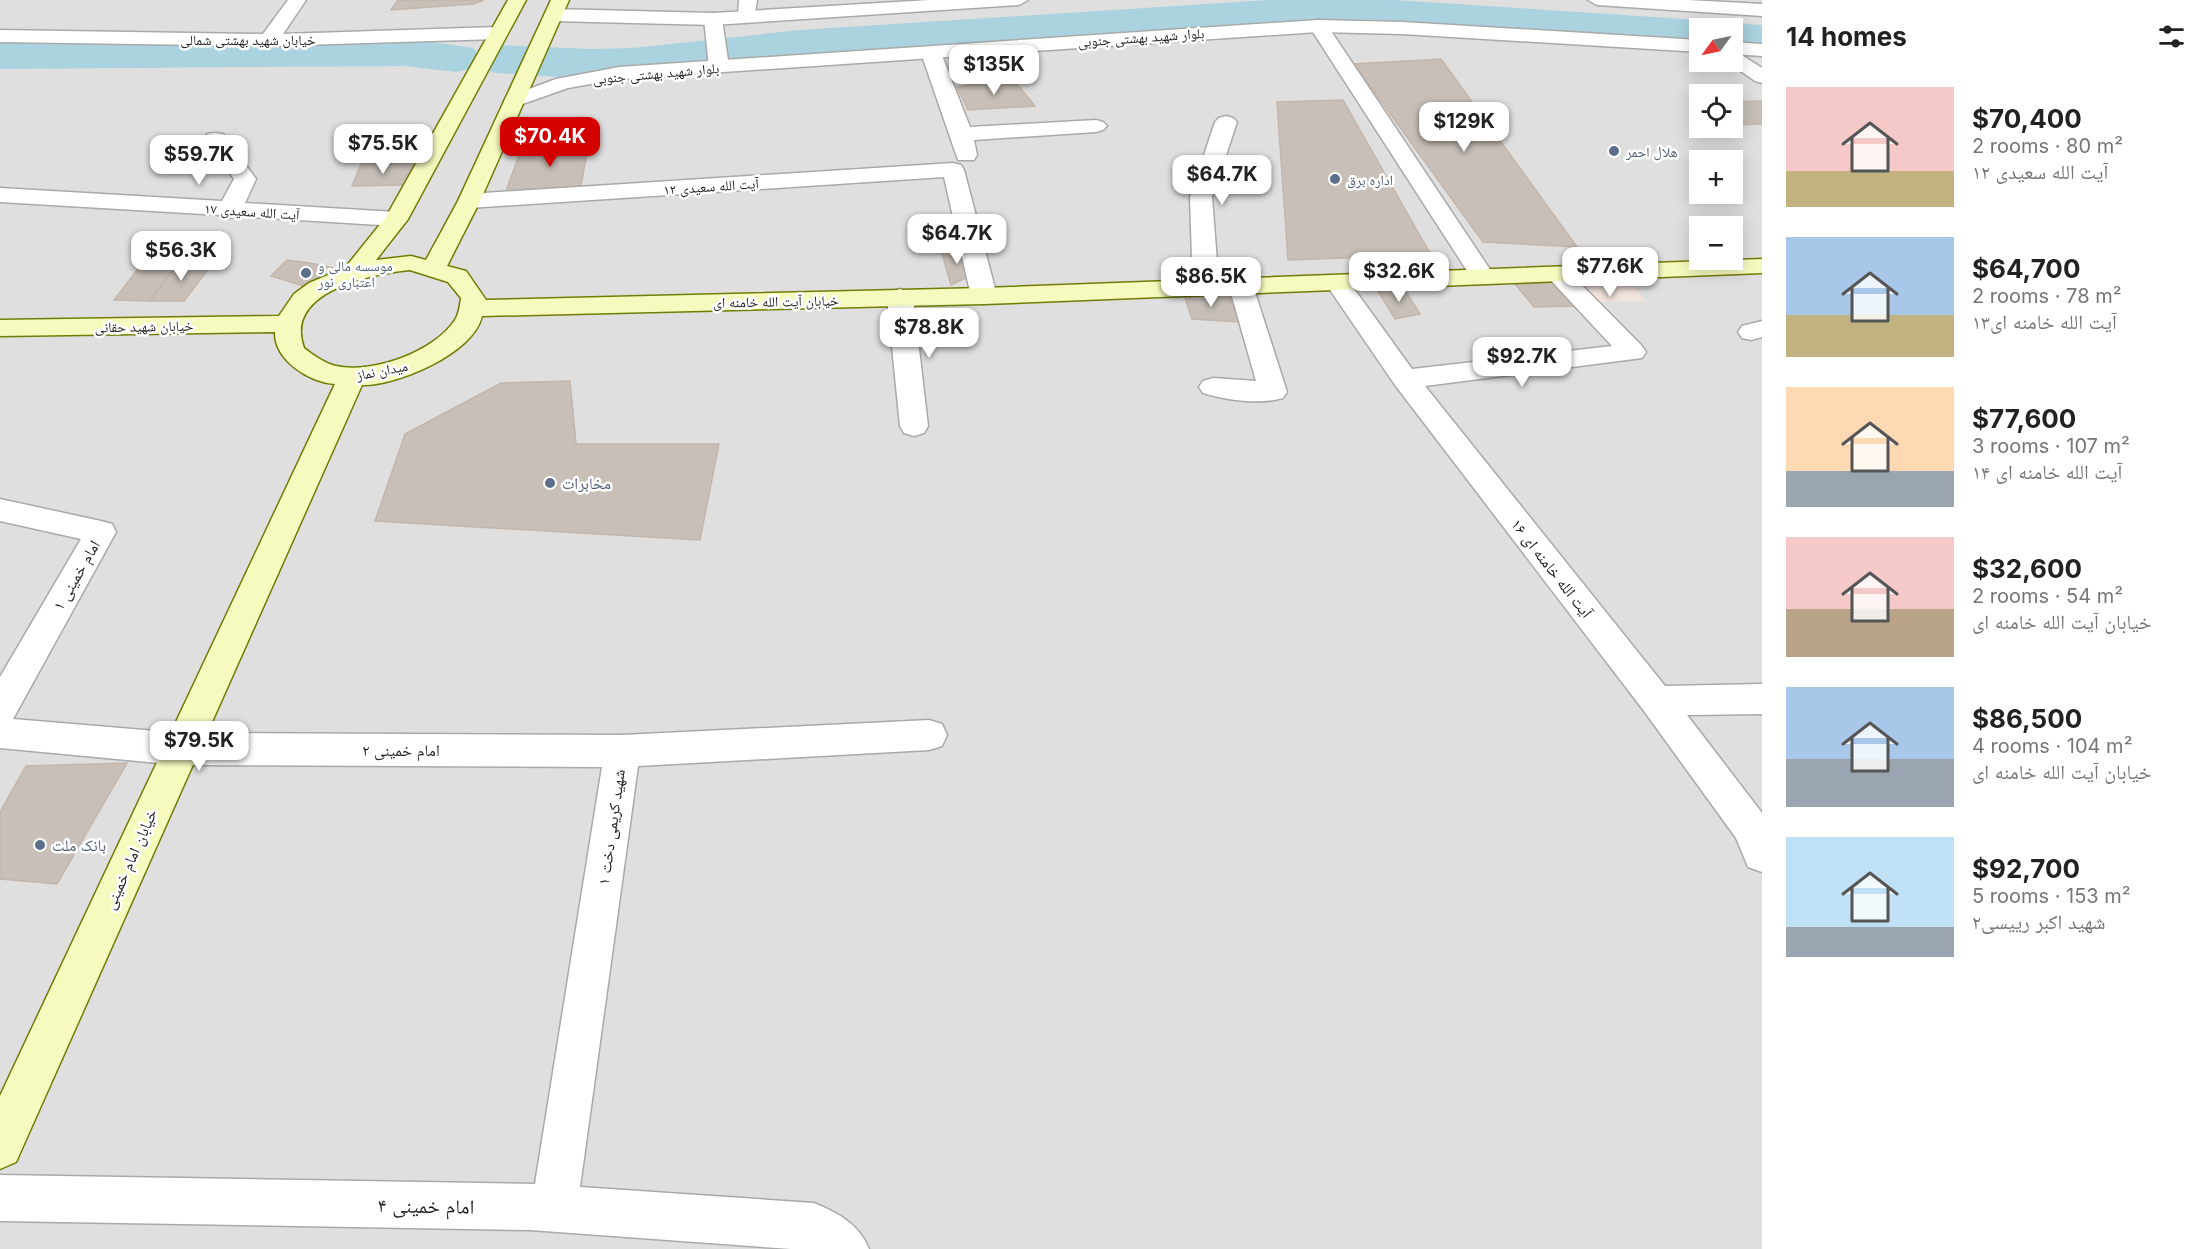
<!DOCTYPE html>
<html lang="en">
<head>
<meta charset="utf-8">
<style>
  :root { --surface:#fff; --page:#f6f6f6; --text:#222; --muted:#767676; --accent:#d40000 }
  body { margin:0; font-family:Inter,"Noto Naskh Arabic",sans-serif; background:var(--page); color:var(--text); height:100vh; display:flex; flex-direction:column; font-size:22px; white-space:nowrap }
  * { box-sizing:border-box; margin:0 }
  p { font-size:20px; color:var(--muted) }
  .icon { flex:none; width:33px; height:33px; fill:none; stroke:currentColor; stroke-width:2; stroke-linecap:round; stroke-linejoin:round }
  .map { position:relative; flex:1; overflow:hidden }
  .drawer { display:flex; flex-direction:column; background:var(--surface); width:450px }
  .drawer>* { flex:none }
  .needle { width:39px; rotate:237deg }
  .controls { position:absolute; left:1689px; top:18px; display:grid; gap:12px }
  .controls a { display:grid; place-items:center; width:54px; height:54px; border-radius:0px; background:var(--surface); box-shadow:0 3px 15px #0003; font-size:30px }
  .price { position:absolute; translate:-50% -51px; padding:0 14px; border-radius:12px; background:#fff; color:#222; font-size:20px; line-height:39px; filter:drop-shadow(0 2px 3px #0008) }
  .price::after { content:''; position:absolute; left:50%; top:36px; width:18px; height:14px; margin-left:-9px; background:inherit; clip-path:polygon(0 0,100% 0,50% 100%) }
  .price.current { background:var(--accent); color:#fff }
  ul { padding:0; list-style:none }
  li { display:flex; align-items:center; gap:18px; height:150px; padding:0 24px }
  li span { display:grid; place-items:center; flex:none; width:168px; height:120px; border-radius:0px; color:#555 }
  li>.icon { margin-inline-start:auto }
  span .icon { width:72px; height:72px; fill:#fffc; stroke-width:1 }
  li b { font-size:26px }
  h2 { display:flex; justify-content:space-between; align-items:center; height:72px; padding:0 24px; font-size:26px }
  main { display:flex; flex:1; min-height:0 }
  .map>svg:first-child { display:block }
  .residential { fill:#e0dfdf; fill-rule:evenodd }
  .military { fill:#f3e3dd }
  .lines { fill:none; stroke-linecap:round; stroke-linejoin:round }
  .river { fill:#aad3df; fill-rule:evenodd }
  .building { fill:#c7bfb8; stroke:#c4b6ab; stroke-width:1.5 }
  .minor-casing { stroke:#a9a9a9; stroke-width:3 }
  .tertiary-casing { stroke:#a9a9a9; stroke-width:3 }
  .secondary-casing { stroke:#707d05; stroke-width:3 }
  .minor { fill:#fff; fill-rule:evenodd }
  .tertiary { fill:#fff; fill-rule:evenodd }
  .secondary { fill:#f7fabf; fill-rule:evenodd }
  .service-dot { fill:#5c6f8a; stroke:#fff; stroke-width:2 }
  .labels { text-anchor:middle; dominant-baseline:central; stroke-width:5; stroke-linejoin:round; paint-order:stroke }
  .far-street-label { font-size:14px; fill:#222; stroke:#fff }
  .far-service-label { font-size:14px; fill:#4e5e75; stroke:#fff; text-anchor:start }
  .service-label { font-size:16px; fill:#4e5e75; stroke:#fff; text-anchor:start }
  .street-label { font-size:16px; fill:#222; stroke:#fff }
  .near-street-label { font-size:20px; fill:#222; stroke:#fff }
</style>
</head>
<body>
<main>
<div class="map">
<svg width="1762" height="1249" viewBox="0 0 1762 1249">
  <rect width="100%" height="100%" fill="#f2efe9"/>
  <path class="residential" d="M0 0H1762V1249H0ZM1700 28H1732V62H1700ZM1700 94H1732V128H1700ZM1700 160H1732V194H1700ZM1700 226H1732V260H1700Z"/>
  <polygon class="military" points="1629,280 1645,301 1596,302 1576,282"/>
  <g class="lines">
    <polygon class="river" points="1268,0 1395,0 1700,20 1718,26 1732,23 1762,25 1762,53 1732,51 1732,28 1700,28 1700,48 1385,27 1268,28 800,58 633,76 591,79 497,73 480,69 476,64 473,68 456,72 405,66 0,69 0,41 405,38 473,48 477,53 480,49 497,45 591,49 633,48 800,30"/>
  </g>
  <g class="building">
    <polygon points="398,0 484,0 474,4 391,10"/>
    <polygon points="1441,59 1577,247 1483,242 1354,64"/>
    <polygon points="1013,79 1035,106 968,110 957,87"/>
    <polygon points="1343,100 1431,255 1288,260 1277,102"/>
    <polygon points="1762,101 1762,124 1732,125 1732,102"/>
    <polygon points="589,143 580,190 506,191 522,147"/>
    <polygon points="413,163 405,185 352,186 361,164"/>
    <polygon points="171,232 208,232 188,259 150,259"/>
    <polygon points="964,248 974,274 951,285 941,250"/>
    <polygon points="287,260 310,263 344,270 313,289 271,276"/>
    <polygon points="144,261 178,263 150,301 114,300"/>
    <polygon points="178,263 213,263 184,301 150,301"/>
    <polygon points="1551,283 1575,306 1534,307 1515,284"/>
    <polygon points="1403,287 1420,314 1395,319 1378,291"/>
    <polygon points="1184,295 1229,296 1239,322 1192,319"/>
    <polygon points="919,310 943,310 943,338 923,339"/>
    <polygon points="570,381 576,444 719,444 700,540 375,521 405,434 501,383"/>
    <polygon points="127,763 57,884 0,879 0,812 26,766"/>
  </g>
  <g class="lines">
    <defs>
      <g id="minor">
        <polygon points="288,0 306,0 283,34 497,27 506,33 497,39 269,46 0,42 0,30 263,34"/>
        <polygon points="739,0 757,0 754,20 740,20 738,16"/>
        <polygon points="713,13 722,19 729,67 726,71 712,71 709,67 704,19"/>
        <polygon points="1318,20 1325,22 1495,277 1492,282 1483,284 1474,282 1471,277 1309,26"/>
        <polygon points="931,47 941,53 970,127 1096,120 1103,122 1107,126 1103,130 1096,132 974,140 977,155 974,160 958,160 921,53"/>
        <polygon points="1732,49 1762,68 1762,83 1755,81 1728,62 1732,62"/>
        <polygon points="1226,116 1233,118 1237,122 1212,197 1219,288 1215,293 1206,296 1197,293 1193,288 1190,197 1215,122 1219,118"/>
        <polygon points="215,133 223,134 256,179 245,203 396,212 404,214 408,219 404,224 396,226 236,216 229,218 220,215 0,202 0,188 222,201 234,179 204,139 207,134"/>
        <polygon points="953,163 961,165 964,170 997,296 993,301 984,304 975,301 971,296 944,177 469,208 461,206 458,201 461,196 469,194"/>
        <polygon points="1557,267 1566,269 1642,346 1646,352 1642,358 1425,386 1665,686 1762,684 1762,714 1687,715 1762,813 1762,872 1748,867 1736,838 1644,711 1395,385 1326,284 1329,279 1338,276 1347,279 1412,369 1612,346 1545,274 1548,269"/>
        <path d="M1241 278 1250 281 1253 286 1287 392 1283 398C1260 405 1226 400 1203 393L1199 387 1203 381 1213 378 1256 381 1229 286 1232 281Z"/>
        <polygon points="900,289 909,292 913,297 928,426 924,433 914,436 904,433 900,426 887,297 891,292"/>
        <polygon points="1762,321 1762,337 1751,340 1742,338 1738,332 1742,326"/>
        <path d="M0 499 101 521 112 524 116 532 13 719 180 733 622 735 929 720 942 724 947 735 942 746 929 750 638 766 580 1187 814 1203C838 1213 859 1224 869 1249H791L530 1230 0 1221V1175L535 1184 602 767 180 765 0 748V677L81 539 0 521Z"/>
      </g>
      <g id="tertiary">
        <polygon points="930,0 1028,0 1019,5 713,25 553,21 544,15 553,9 713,13"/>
        <polygon points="1588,0 1688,0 1762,4 1762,16 1597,5"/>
        <polygon points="1318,20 1402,22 1700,40 1700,52 1402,34 1318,32 619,79 568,88 514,107 507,105 504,101 507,97 556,79 619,67"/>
        <polygon points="1732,42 1762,44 1762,56 1732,54"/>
      </g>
      <path id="secondary" d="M508 0H526L408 219 376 260 411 256 426 260 458 201 551 0H569L480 201 447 266 466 271 486 300 984 288 1762 259V273L984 304 482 316C474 353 397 386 362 385L16 1162 0 1169V1096L335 384C309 382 274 360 275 332L0 336V320L279 316 294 294 309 283 345 268 386 217ZM410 270 448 282 461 298C460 305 459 314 455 320 434 352 373 374 336 366 326 364 311 354 304 348 283 291 372 274 410 270Z"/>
    </defs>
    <use href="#minor" class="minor-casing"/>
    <use href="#tertiary" class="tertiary-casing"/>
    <use href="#secondary" class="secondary-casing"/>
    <use href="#minor" class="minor"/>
    <use href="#tertiary" class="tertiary"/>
    <use href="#secondary" class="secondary"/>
  </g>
  <g class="service-dot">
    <circle cx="1614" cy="151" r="6"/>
    <circle cx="1335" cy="179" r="6"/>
    <circle cx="306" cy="273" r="6"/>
    <circle cx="550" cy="483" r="6"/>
    <circle cx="40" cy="845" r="6"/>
  </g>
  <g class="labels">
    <g class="far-street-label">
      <text transform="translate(1141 37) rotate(-4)">بلوار شهید بهشتی جنوبی</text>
      <text x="248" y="39">خیابان شهید بهشتی شمالی</text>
      <text transform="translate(656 73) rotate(-5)">بلوار شهید بهشتی جنوبی</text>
      <text transform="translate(711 186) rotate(-4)">آیت الله سعیدی ۱۲</text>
      <text transform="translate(252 211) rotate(4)">آیت الله سعیدی ۱۷</text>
      <text transform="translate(776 301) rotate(-1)">خیابان آیت الله خامنه ای</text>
      <text transform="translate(144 326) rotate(-1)">خیابان شهید حقانی</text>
      <text transform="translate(382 370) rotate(-11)">میدان نماز</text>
    </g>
    <g class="far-service-label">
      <text x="1626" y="151">هلال احمر</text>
      <text x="1347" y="179">اداره برق</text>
      <text x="318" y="265">موسسه مالی و<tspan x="318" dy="16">اعتباری نور</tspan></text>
    </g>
    <g class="service-label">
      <text x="562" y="483">مخابرات</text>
      <text x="52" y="845">بانک ملت</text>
    </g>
    <g class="street-label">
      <text transform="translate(1552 568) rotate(52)">آیت الله خامنه ای ۱۶</text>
      <text transform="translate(76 575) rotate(-60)">امام خمینی ۱</text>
      <text x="401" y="750">امام خمینی ۲</text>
      <text transform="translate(611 827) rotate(-82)">شهید کریمی دخت ۱</text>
      <text transform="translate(130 859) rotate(-66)">خیابان امام خمینی</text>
    </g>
    <g class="near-street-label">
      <text transform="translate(426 1206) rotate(1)">امام خمینی ۴</text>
    </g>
  </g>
</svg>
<div class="controls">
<a><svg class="needle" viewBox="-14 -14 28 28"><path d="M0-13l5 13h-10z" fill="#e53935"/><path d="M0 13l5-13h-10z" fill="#767676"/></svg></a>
<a><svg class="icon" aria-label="locate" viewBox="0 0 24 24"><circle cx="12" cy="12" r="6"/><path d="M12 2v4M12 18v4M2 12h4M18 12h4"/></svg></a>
<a>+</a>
<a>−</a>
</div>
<b class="price" style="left:994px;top:96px">$135K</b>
<b class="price" style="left:1464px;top:153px">$129K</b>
<b class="price current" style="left:550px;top:168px">$70.4K</b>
<b class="price" style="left:383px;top:175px">$75.5K</b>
<b class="price" style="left:199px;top:186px">$59.7K</b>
<b class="price" style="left:1222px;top:206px">$64.7K</b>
<b class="price" style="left:957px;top:265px">$64.7K</b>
<b class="price" style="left:181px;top:282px">$56.3K</b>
<b class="price" style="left:1610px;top:298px">$77.6K</b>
<b class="price" style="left:1399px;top:303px">$32.6K</b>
<b class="price" style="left:1211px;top:308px">$86.5K</b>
<b class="price" style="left:929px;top:359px">$78.8K</b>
<b class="price" style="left:1522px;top:388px">$92.7K</b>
<b class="price" style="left:199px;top:772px">$79.5K</b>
</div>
<section class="drawer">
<h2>14 homes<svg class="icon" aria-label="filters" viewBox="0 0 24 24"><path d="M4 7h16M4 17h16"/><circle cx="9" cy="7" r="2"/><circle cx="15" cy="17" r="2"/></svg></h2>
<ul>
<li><span style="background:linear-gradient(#f6c9c9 70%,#c2b280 0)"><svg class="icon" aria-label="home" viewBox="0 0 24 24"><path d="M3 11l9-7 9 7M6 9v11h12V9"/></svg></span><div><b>$70,400</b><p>2 rooms · 80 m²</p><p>آیت الله سعیدی ۱۲</p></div></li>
<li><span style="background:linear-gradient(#a9c7e8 65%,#c2b280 0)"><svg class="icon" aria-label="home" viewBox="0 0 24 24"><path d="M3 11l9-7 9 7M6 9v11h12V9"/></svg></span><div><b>$64,700</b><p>2 rooms · 78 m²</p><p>آیت الله خامنه ای۱۳</p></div></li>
<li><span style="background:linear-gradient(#ffd9b3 70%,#9aa5b1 0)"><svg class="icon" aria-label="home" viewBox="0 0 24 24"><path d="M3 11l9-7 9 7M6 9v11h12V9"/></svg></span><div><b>$77,600</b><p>3 rooms · 107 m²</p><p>آیت الله خامنه ای ۱۴</p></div></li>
<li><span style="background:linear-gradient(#f6c9c9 60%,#b9a48a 0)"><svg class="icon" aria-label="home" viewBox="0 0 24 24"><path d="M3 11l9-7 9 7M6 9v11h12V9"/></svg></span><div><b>$32,600</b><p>2 rooms · 54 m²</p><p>خیابان آیت الله خامنه ای</p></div></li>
<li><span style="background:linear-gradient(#a9c7e8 60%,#9aa5b1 0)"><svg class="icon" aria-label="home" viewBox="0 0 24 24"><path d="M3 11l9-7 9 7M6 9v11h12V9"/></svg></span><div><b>$86,500</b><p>4 rooms · 104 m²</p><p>خیابان آیت الله خامنه ای</p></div></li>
<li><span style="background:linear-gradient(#bfe0f5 75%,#9aa5b1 0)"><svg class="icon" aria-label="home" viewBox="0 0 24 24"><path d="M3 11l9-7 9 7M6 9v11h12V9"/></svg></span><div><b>$92,700</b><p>5 rooms · 153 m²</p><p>شهید اکبر رییسی۲</p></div></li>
</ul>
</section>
</main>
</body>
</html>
